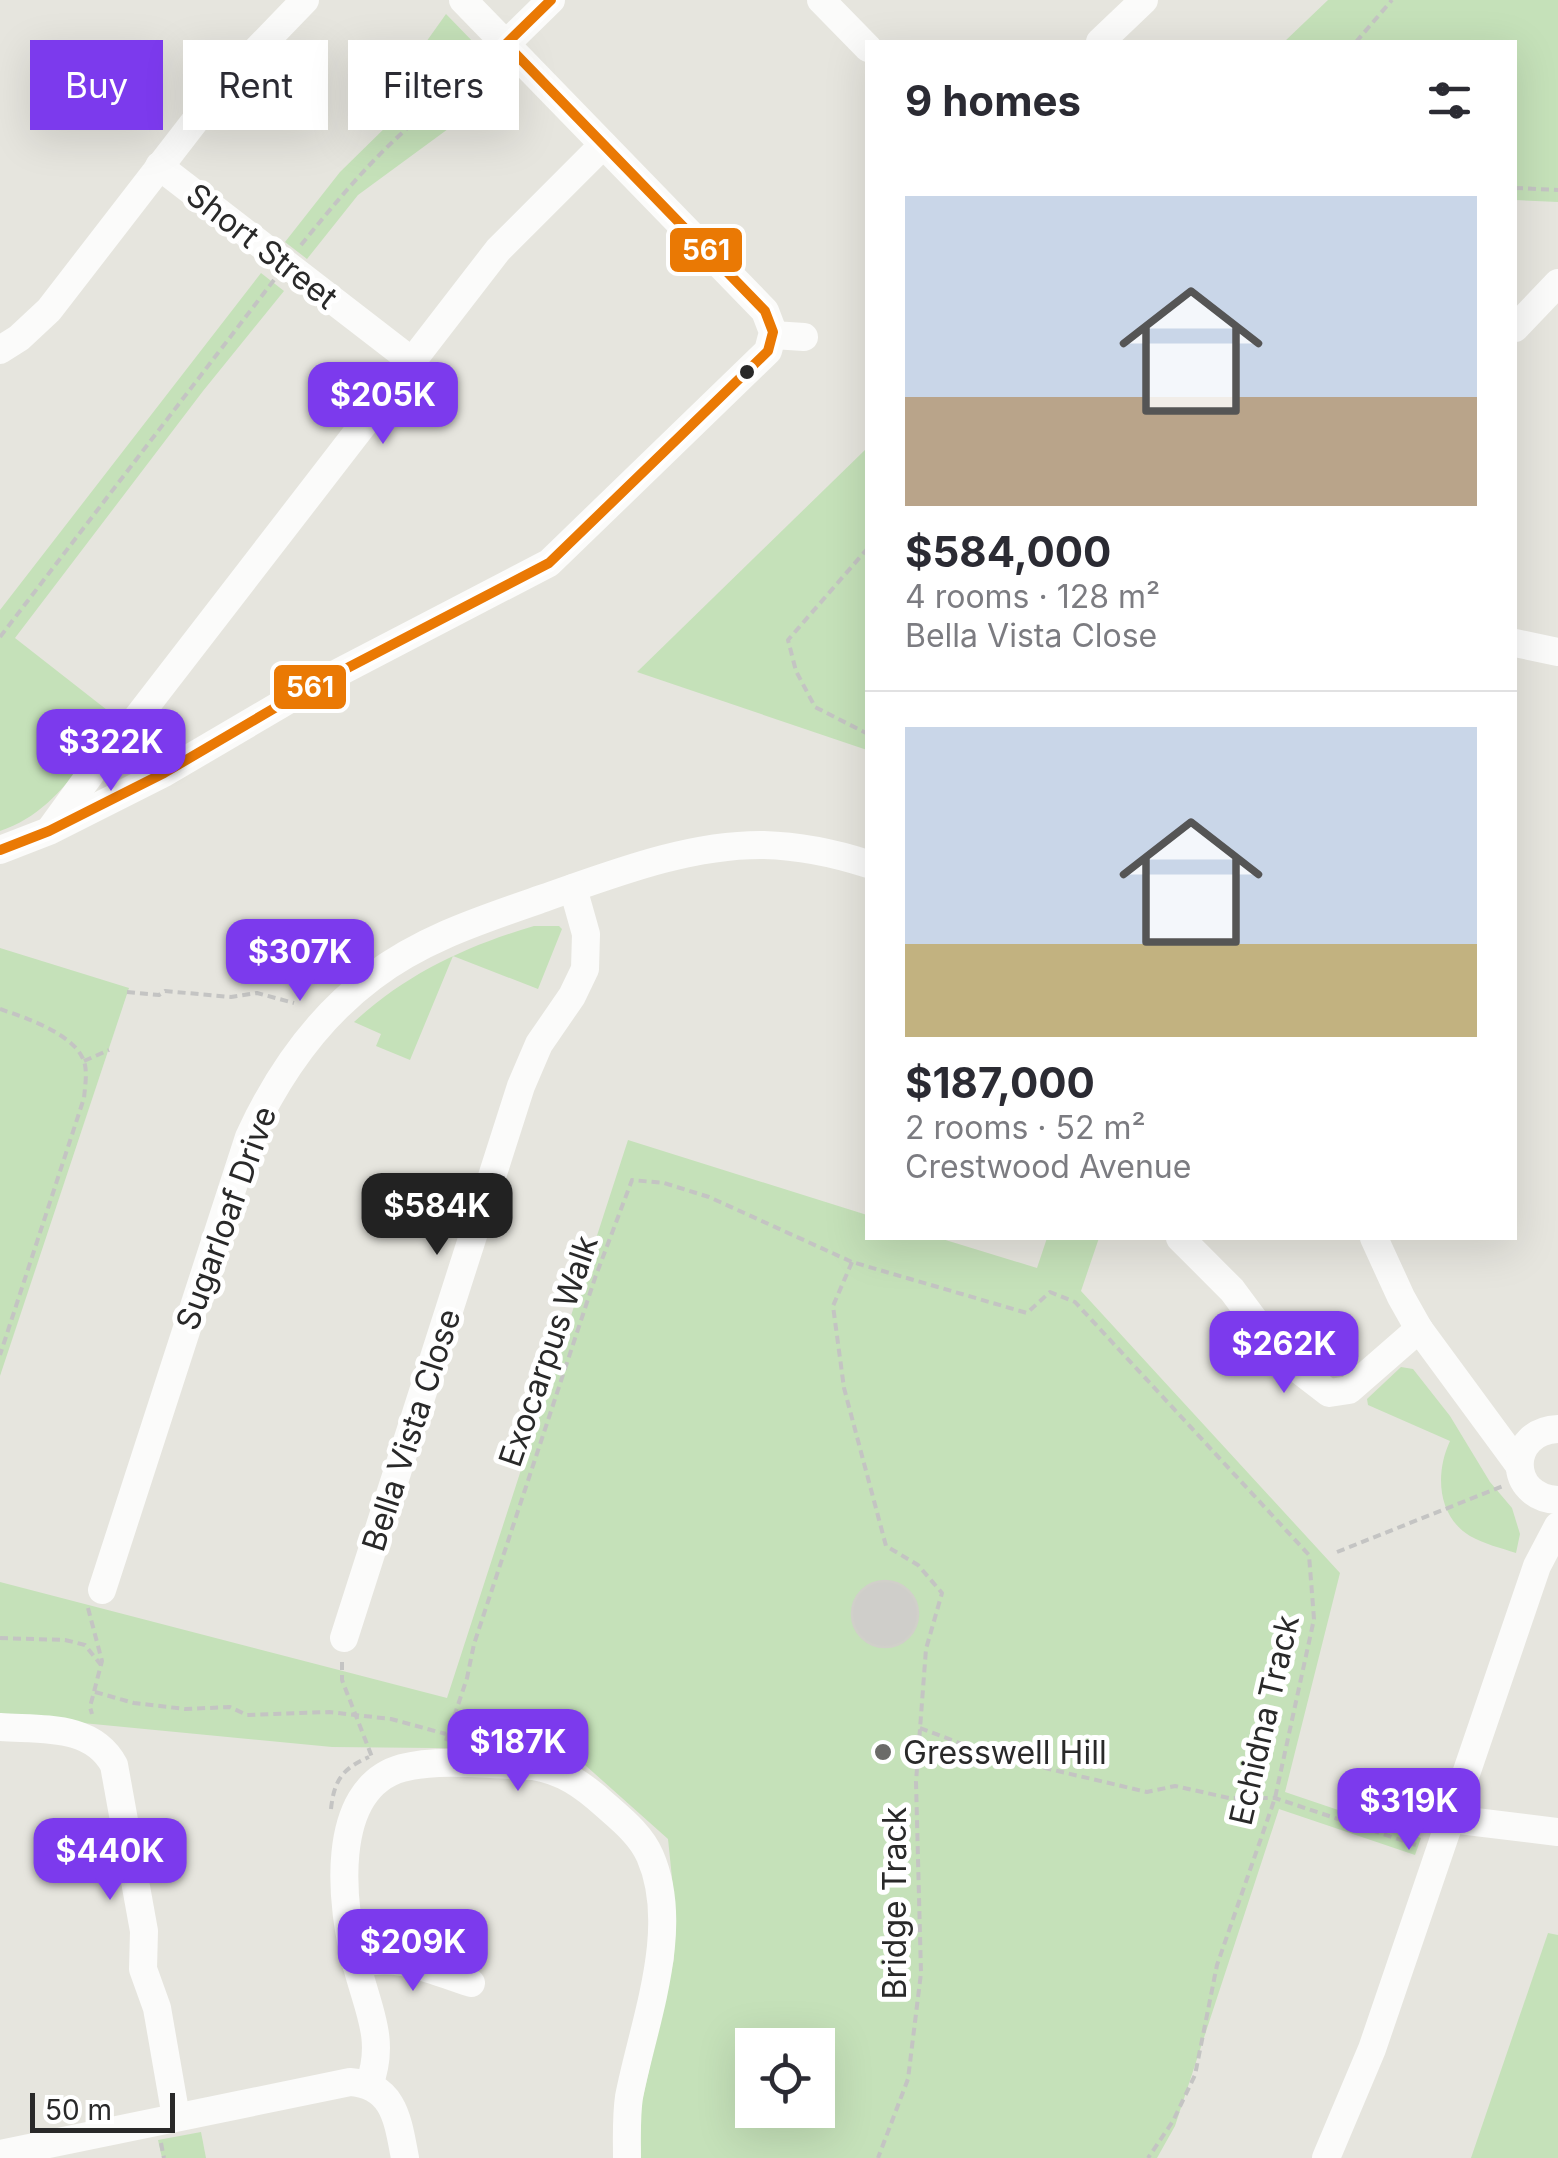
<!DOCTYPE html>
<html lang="en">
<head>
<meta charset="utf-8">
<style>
  :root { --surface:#fff; --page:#f7f7f7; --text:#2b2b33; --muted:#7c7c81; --line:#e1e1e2; --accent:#7c3aed }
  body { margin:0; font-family:Inter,sans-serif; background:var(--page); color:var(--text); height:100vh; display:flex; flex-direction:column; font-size:38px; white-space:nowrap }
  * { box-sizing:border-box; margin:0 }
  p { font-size:32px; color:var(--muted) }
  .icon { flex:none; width:55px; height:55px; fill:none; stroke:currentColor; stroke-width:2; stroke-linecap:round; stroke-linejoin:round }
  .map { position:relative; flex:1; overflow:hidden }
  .details { position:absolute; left:865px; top:40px; width:652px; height:1200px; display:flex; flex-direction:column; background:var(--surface); border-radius:0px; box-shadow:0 10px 40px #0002 }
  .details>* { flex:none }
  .guide { position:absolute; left:30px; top:40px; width:685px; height:90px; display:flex; gap:20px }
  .buttons { position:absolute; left:735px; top:2028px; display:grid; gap:20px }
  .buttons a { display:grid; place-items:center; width:100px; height:100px; border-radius:0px; background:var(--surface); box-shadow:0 10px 40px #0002; font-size:50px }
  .scale { position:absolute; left:30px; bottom:25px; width:145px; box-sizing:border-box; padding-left:10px; border:5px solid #292929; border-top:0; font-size:28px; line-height:35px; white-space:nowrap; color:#292929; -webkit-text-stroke:8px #fff; paint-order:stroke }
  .price { position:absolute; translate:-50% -85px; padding:0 22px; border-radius:20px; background:var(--accent); color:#fff; font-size:32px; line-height:65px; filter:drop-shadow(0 2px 5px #0008) }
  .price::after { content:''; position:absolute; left:50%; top:60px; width:30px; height:22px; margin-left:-15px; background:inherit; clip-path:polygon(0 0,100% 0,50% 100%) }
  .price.on { background:#222; color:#fff }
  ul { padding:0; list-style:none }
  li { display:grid; align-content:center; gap:20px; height:530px; padding:0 40px }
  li+li { border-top:2px solid var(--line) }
  li span { display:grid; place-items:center; height:310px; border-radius:0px; color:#555 }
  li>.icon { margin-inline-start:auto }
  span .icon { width:180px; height:180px; fill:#fffc; stroke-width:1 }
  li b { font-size:42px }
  h2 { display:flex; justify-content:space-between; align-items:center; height:120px; padding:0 40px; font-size:42px }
  .pill { padding:0 35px; border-radius:0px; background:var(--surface); box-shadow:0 10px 40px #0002; font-size:35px; line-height:90px }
  .pill.on { background:var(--accent); color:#fff }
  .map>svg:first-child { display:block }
  .green { fill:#c5e1b9; fill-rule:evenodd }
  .building { fill:#cfceca; stroke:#d1d0ca; stroke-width:2.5 }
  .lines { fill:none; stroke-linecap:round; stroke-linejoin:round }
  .path { stroke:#c4c4c3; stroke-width:4; stroke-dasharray:8 5; stroke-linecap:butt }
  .minor { stroke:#fbfbfa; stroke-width:28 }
  .bus-1-casing { stroke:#fff; stroke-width:18 }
  .bus-1 { stroke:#ea7904; stroke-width:10 }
  .bus-dot { fill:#292929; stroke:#fff; stroke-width:4 }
  .poi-dot { fill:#6b6b68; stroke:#fff; stroke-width:4 }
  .labels { text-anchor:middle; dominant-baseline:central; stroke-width:10; stroke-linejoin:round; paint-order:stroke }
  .street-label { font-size:32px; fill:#292929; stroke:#fff }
  .poi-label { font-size:32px; fill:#292929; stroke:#fff; text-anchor:start }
  .line-badge { stroke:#fff; stroke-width:4 }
  .badge-label { font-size:28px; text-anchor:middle; font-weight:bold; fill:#fff }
</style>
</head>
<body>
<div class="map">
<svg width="1558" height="2158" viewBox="0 0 1558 2158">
  <rect width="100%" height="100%" fill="#e6e5de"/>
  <g class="green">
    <polygon points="1328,0 1558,0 1558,202 1515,200 1515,42 1284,42"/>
    <polygon points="446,14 512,82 358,195 307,259 285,242 340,172 394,119 382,104"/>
    <path d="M261 273 284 291 203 391 15 638 116 717C83 761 55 813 0 831V610Z"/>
    <polygon points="867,448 867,750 637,672"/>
    <path d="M534 926H559L562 929 538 989 453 956 410 1060 376 1046 381 1034 354 1022C406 974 466 946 534 926Z"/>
    <polygon points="0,948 129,988 0,1376"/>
    <path d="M628 1140 867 1215 868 1238H939L1037 1268 1047 1238H1099L1081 1291 1340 1573 1285 1792 1421 1838 1415 1855 1279 1809 1175 2126 1157 2158H634V2137L674 1959V1897L668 1839 585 1765 523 1749 332 1747 0 1715V1582L447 1698ZM752 2045H818V2110H752Z"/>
    <path d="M1401 1367 1413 1369 1450 1416 1490 1482 1512 1508 1520 1534 1516 1553C1501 1548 1484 1544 1470 1536 1437 1516 1435 1473 1450 1441L1368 1405 1367 1399Z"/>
    <polygon points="1548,1933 1558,1935 1558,2158 1471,2158"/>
    <polygon points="201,2132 206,2158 162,2158 158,2140"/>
  </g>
  <circle class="building" cx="885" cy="1614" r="33"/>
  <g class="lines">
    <g class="path">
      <polyline points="1356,42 1392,0"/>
      <polyline points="1515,188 1558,190"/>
      <path d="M301 245C361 171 410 114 494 66"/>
      <polyline points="868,548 788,640 796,671 815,707 868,734"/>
      <polyline points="0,637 274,280"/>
      <polyline points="127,992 159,995 165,991 231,997 257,993 294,1003"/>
      <path d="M0 1009C26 1018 79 1035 85 1065 87 1075 85 1087 84 1098L0 1355"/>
      <polyline points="84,1061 109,1050"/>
      <polyline points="852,1262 833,1306 844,1388 886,1546 918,1565 942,1593 926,1649 916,1782 921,1973 908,2079 878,2158"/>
      <polyline points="1337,1552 1503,1486"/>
      <polyline points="88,1608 102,1661 90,1707 92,1714"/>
      <polyline points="0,1638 65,1640 85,1645 101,1665"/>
      <polyline points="342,1662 342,1680 372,1757"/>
      <polyline points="95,1692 134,1703 185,1709 230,1707 247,1715 329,1712 391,1719 446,1734"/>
      <polyline points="920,1728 994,1756 1147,1792 1175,1786 1229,1798 1275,1798 1416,1845"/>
      <polyline points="446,1741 467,1678 474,1644 595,1278 632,1180 664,1183 709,1197 852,1262 1027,1313 1050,1292 1075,1302 1309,1555 1314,1619 1275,1798 1217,1965 1195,2075 1173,2121 1148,2158"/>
      <path d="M331 1809C334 1780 343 1768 369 1757"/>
      <polyline points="161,2143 164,2158"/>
    </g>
    <g class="minor">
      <polyline points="821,0 868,48"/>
      <polyline points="1100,42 1144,0"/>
      <polyline points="506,44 551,0"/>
      <polyline points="159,166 413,362"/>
      <polyline points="1515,328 1558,283"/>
      <polyline points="773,335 804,337"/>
      <polyline points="0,350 19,338 49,310 222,86 305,0"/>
      <polyline points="1515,643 1558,652"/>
      <polyline points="52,827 113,743 133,723 498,250 603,145"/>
      <polyline points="0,850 49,831 164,773 307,689 549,563 768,351 773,332 765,311 463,0"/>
      <polyline points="1180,1238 1232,1290 1281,1356 1329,1393 1349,1390 1419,1329"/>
      <polyline points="1374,1238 1401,1297 1419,1329 1519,1465"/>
      <path d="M1558 1429C1507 1431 1507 1498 1558 1500"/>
      <path d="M102 1590 249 1137C278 1074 316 1019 372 977 423 938 484 919 544 898 613 874 689 844 764 845 799 846 834 853 868 864"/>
      <polyline points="344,1638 521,1086 539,1044 572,996 585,969 586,934 573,888"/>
      <path d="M0 1727C42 1730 92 1724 114 1765L144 1931 143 1969 157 2008 176 2117"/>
      <polyline points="1451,1819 1558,1832"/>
      <path d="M356 1964C401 1953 429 1970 471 1983"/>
      <path d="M369 2085C386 2040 368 2010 357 1966 341 1909 327 1789 402 1768 439 1758 494 1765 533 1766 563 1771 583 1785 605 1805 622 1820 641 1835 650 1856 682 1929 643 2024 629 2097 626 2117 627 2138 627 2158"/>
      <path d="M0 2154 350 2082C395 2085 398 2122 405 2158"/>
      <polyline points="1326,2158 1372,2049 1537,1566 1558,1526"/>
    </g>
    <defs>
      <polyline id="bus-1" points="0,850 49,831 164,773 307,689 549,563 768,351 773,332 765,311 506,44 551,0"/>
    </defs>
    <use href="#bus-1" class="bus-1-casing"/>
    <use href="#bus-1" class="bus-1"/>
  </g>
  <circle class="bus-dot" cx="747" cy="372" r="9"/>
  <circle class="poi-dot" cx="883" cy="1752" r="10"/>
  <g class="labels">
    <g class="street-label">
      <text transform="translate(262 246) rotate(38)">Short Street</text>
      <text transform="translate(226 1218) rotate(-70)">Sugarloaf Drive</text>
      <text transform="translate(548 1351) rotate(-71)">Exocarpus Walk</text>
      <text transform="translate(411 1430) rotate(-72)">Bella Vista Close</text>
      <text transform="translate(1264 1720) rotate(-77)">Echidna Track</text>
      <text transform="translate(894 1903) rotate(-90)">Bridge Track</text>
    </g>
    <g class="poi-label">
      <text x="903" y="1752">Gresswell Hill</text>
    </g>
  </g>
  <g class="line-badge">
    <rect x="668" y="226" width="76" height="48" rx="10" fill="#ea7904"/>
    <rect x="272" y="663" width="76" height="48" rx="10" fill="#ea7904"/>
  </g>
  <g class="badge-label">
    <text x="706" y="260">561</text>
    <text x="310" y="697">561</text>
  </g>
</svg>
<div class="buttons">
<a><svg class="icon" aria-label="locate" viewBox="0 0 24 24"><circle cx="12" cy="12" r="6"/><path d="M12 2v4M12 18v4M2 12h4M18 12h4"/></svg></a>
</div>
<div class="scale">50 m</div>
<b class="price" style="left:383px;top:447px">$205K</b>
<b class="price" style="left:111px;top:794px">$322K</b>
<b class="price" style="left:300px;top:1004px">$307K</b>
<b class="price on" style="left:437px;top:1258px">$584K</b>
<b class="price" style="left:1284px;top:1396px">$262K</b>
<b class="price" style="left:518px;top:1794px">$187K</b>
<b class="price" style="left:1409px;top:1853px">$319K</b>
<b class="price" style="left:110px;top:1903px">$440K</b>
<b class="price" style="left:413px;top:1994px">$209K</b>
<div class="guide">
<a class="pill on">Buy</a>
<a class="pill">Rent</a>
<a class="pill">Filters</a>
</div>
<section class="details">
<h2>9 homes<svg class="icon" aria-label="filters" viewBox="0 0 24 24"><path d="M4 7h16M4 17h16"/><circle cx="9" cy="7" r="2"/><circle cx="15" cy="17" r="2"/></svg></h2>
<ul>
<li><span style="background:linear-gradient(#c9d6e8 65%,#b9a48a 0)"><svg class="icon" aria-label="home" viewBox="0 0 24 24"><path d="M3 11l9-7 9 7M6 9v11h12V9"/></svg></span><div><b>$584,000</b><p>4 rooms · 128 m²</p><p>Bella Vista Close</p></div></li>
<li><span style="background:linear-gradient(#c9d6e8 70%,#c2b280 0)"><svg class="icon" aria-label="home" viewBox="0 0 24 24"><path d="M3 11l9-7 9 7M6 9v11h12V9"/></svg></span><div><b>$187,000</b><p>2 rooms · 52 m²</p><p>Crestwood Avenue</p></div></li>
</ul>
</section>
</div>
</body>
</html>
